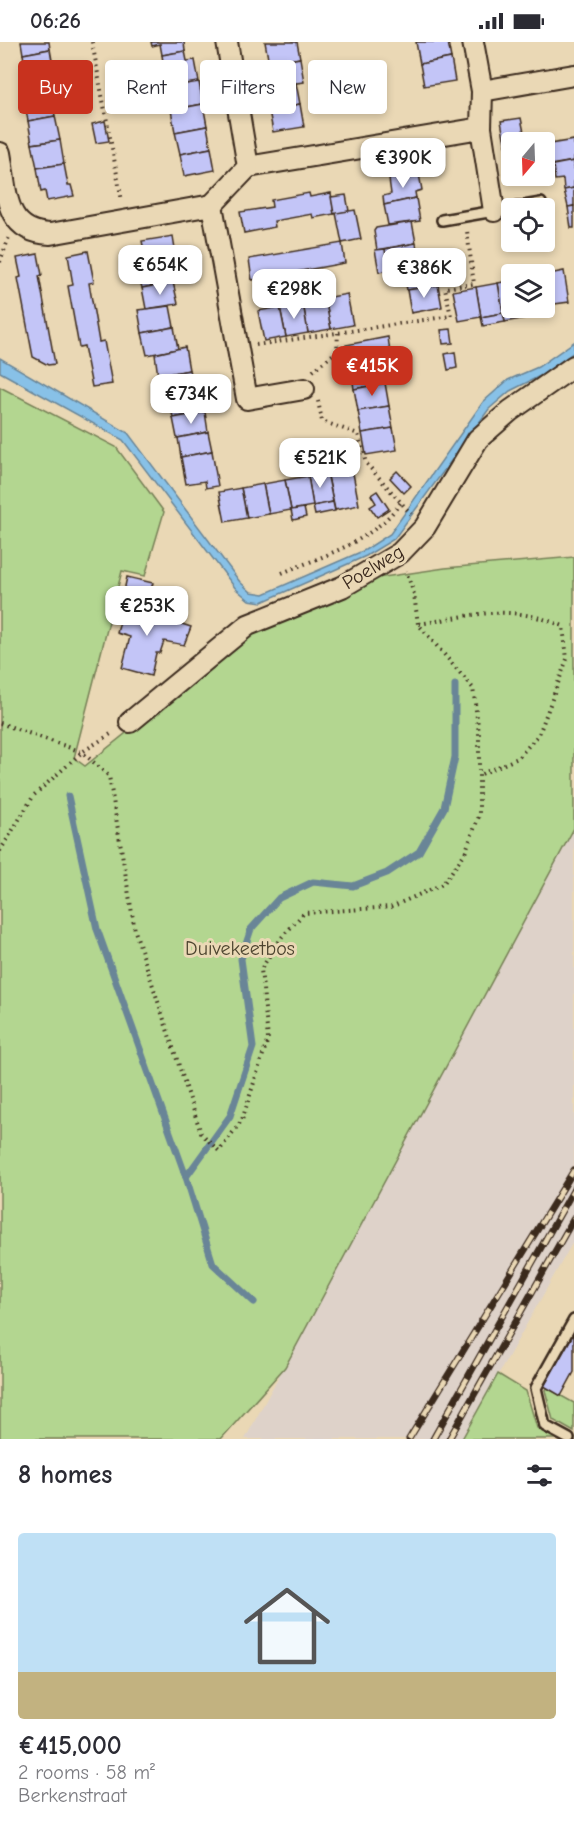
<!DOCTYPE html>
<html lang="en">
<head>
<meta charset="utf-8">
<style>
  :root { --surface:#fff; --page:#f7f7f7; --text:#2b2b33; --muted:#7c7c81; --accent:#c8321e }
  body { margin:0; font-family:"Comic Neue",sans-serif; background:var(--page); color:var(--text); height:100vh; display:flex; flex-direction:column; font-size:22px; white-space:nowrap }
  * { box-sizing:border-box; margin:0 }
  p { font-size:20px; color:var(--muted) }
  .icon { flex:none; width:33px; height:33px; fill:none; stroke:currentColor; stroke-width:2; stroke-linecap:round; stroke-linejoin:round }
  .map { position:relative; height:1397px; overflow:hidden }
  .sheet { display:flex; flex-direction:column; background:var(--surface); flex:1 }
  .sheet>* { flex:none }
  .hud { position:absolute; left:18px; top:18px; width:538px; height:54px; display:flex; gap:12px }
  .needle { width:39px; rotate:199deg }
  .fabs { position:absolute; left:501px; top:90px; display:grid; gap:12px }
  .fabs a { display:grid; place-items:center; width:54px; height:54px; border-radius:6px; background:var(--surface); box-shadow:0 3px 9px #0003; font-size:30px }
  .price { position:absolute; translate:-50% -51px; padding:0 14px; border-radius:12px; background:#fff; color:#222; font-size:20px; line-height:39px; filter:drop-shadow(0 2px 3px #0008) }
  .price::after { content:''; position:absolute; left:50%; top:36px; width:18px; height:14px; margin-left:-9px; background:inherit; clip-path:polygon(0 0,100% 0,50% 100%) }
  .price.current { background:var(--accent); color:#fff }
  ul { padding:0; list-style:none }
  li { display:grid; align-content:center; gap:12px; height:318px; padding:0 18px }
  li span { display:grid; place-items:center; height:186px; border-radius:6px; color:#555 }
  li>.icon { margin-inline-start:auto }
  span .icon { width:108px; height:108px; fill:#fffc; stroke-width:1 }
  li b { font-size:26px }
  h2 { display:flex; justify-content:space-between; align-items:center; height:72px; padding:0 18px; font-size:26px }
  .pill { padding:0 21px; border-radius:6px; background:var(--surface); box-shadow:0 3px 9px #0003; font-size:21px; line-height:54px }
  .pill.current { background:var(--accent); color:#fff }
  .status { display:flex; justify-content:space-between; align-items:center; height:42px; padding:0 30px; background:var(--surface); direction:ltr }
  .status svg { height:16px; fill:currentColor }
  .map>svg:first-child { display:block }
  .built { fill:#ded2c9 }
  .green { fill:#b3d690; stroke:#778057; stroke-width:1.5 }
  .water { fill:#88c1e7; stroke:#698597; stroke-width:1.5 }
  .lines { fill:none; stroke-linecap:round; stroke-linejoin:round }
  .stream { stroke:#698597; stroke-width:7 }
  .building { fill:#c3c5f7; stroke:#3b2a1e; stroke-width:1.5 }
  .service-casing { stroke:#3b2a1e; stroke-width:14 }
  .minor-casing { stroke:#3b2a1e; stroke-width:24 }
  .path { stroke:#3b2a1e; stroke-width:4; stroke-dasharray:1.5 4.5; stroke-linecap:butt }
  .service { stroke:#ead8b5; stroke-width:9 }
  .minor { stroke:#ead8b5; stroke-width:20 }
  .rail-casing { stroke:#3b2a1e; stroke-width:7 }
  .rail { stroke:#ead8b5; stroke-width:4.5; stroke-dasharray:14; stroke-linecap:butt }
  .labels { text-anchor:middle; dominant-baseline:central; stroke-width:6; stroke-linejoin:round; paint-order:stroke }
  .street-label { font-size:20px; fill:#3b2a1e; stroke:#ead8b5 }
  .park-label { font-size:20px; fill:#4d442f; stroke:#ead8b5 }
</style>
</head>
<body>
<div class="status"><b>06:26</b><svg viewBox="0 0 49 12"><path d="M0 12V9h3v3zM5 12V6h3v6zM10 12V3h3v9zM15 12V0h3v12zM26 1h20v11H26zM47 4h2v5h-2z"/></svg></div>
<div class="map">
<svg width="574" height="1397" viewBox="0 0 574 1397">
  <rect width="100%" height="100%" fill="#ead8b5"/>
  <filter id="ink" filterUnits="userSpaceOnUse"><feTurbulence type="fractalNoise" baseFrequency=".0167" numOctaves="2"/><feDisplacementMap in="SourceGraphic" scale="12" xChannelSelector="R" yChannelSelector="G"/><feConvolveMatrix kernelMatrix="1 2 1 2 8 2 1 2 1" color-interpolation-filters="sRGB"/></filter>
  <g filter="url(#ink)">
    <polygon class="built" points="574,786 574,1198 462,1397 245,1397"/>
    <g class="green">
      <polygon points="0,345 116,405 164,470 145,534 122,529 74,716 85,724 273,573 370,537 445,526 574,515 574,786 285,1325 221,1397 0,1397"/>
      <polygon points="498,1332 526,1349 537,1386 557,1397 462,1397"/>
      <polygon points="547,1346 574,1361 574,1390 553,1378 545,1348"/>
    </g>
    <polygon class="water" points="574,300 574,310 542,333 510,349 489,367 394,497 366,514 262,560 249,558 236,547 123,398 0,330 0,316 128,391 240,540 251,550 264,552 365,508 390,492 483,360 508,338 538,325"/>
    <g class="lines">
      <g class="stream">
        <polyline points="68,754 97,887 186,1135 213,1222 254,1260"/>
        <polyline points="186,1135 230,1074 253,1005 241,917 251,887 279,856 313,840 353,844 387,831 419,810 444,766 455,715 455,643"/>
      </g>
    </g>
    <g class="building">
      <polygon points="21,0 49,0 50,7 23,12"/>
      <polygon points="151,0 184,0 185,9 162,13 160,2 152,4"/>
      <polygon points="265,0 297,0 300,16 269,22"/>
      <polygon points="416,0 448,0 451,16 420,22"/>
      <polygon points="50,7 54,30 58,29 60,40 33,44 32,35 27,36 23,12"/>
      <polygon points="185,9 187,19 195,18 199,40 167,45 162,13"/>
      <polygon points="300,16 304,40 273,44 269,22"/>
      <polygon points="451,16 455,39 424,44 420,22"/>
      <polygon points="60,40 62,50 51,51 55,74 28,79 24,56 35,53 33,44"/>
      <polygon points="199,40 203,62 171,68 167,45"/>
      <polygon points="296,41 300,62 269,68 265,45"/>
      <polygon points="203,62 207,84 175,90 171,68"/>
      <polygon points="300,62 304,85 273,90 269,68"/>
      <polygon points="55,74 60,98 32,102 28,79"/>
      <polygon points="521,76 526,100 512,100 510,130 501,79"/>
      <polygon points="105,79 109,99 96,101 92,82"/>
      <polygon points="207,84 211,106 180,112 175,90"/>
      <polygon points="60,98 64,122 37,126 32,102"/>
      <polygon points="574,98 574,119 544,124 544,103"/>
      <polygon points="211,106 215,128 184,134 180,112"/>
      <polygon points="574,119 574,146 564,148 563,137 555,138 553,123"/>
      <polygon points="64,122 68,143 71,143 74,154 47,159 45,149 41,150 37,126"/>
      <polygon points="419,132 422,148 415,150 416,156 384,163 383,154 391,152 389,137"/>
      <polygon points="574,146 574,164 568,165 564,148"/>
      <polygon points="309,151 310,155 331,151 334,172 313,176 312,172 274,179 275,185 244,191 240,170 272,165 271,158"/>
      <polygon points="346,153 349,169 334,172 331,155"/>
      <polygon points="416,156 420,179 388,183 384,163"/>
      <polygon points="574,164 574,186 571,186 568,165"/>
      <polygon points="355,168 361,197 342,201 336,171"/>
      <polygon points="412,180 416,201 377,208 374,189 376,186"/>
      <polygon points="173,194 176,213 146,218 142,199"/>
      <polygon points="342,201 345,221 252,238 249,217"/>
      <polygon points="416,201 417,208 424,207 427,221 396,227 394,214 386,215 385,207"/>
      <polygon points="385,207 386,215 394,214 396,227 379,230 375,208"/>
      <polygon points="88,209 94,240 89,241 99,300 104,299 112,342 92,345 84,304 79,305 68,244 73,243 68,213"/>
      <polygon points="38,212 42,233 39,234 55,322 48,323 33,315 18,236 21,235 17,216"/>
      <polygon points="176,213 179,232 172,233 173,240 142,246 136,224 146,222 146,218"/>
      <polygon points="434,220 438,243 407,248 403,226"/>
      <polygon points="564,229 569,260 547,263 544,233"/>
      <polygon points="512,238 512,266 525,267 503,271 498,241"/>
      <polygon points="173,240 178,262 146,267 142,246"/>
      <polygon points="498,241 503,271 481,275 476,245"/>
      <polygon points="438,243 442,265 411,271 407,248"/>
      <polygon points="476,245 481,275 459,279 453,249"/>
      <polygon points="347,252 353,283 331,287 325,256"/>
      <polygon points="325,256 331,287 308,291 303,261"/>
      <polygon points="303,261 308,291 286,295 280,265"/>
      <polygon points="170,264 174,285 142,291 138,268"/>
      <polygon points="280,265 286,295 264,299 258,269"/>
      <polygon points="525,267 527,276 505,280 503,271"/>
      <polygon points="503,271 505,280 483,284 481,275"/>
      <polygon points="174,285 178,307 147,313 142,291"/>
      <polygon points="451,287 453,301 443,302 441,288"/>
      <polygon points="388,295 391,318 351,325 346,303"/>
      <polygon points="185,305 189,328 158,334 155,312"/>
      <polygon points="455,310 457,326 448,328 445,312"/>
      <polygon points="381,319 385,341 354,347 351,325"/>
      <polygon points="189,328 191,334 198,333 201,352 170,358 166,340 159,341 158,334"/>
      <polygon points="385,341 389,364 358,369 354,347"/>
      <polygon points="201,352 205,370 173,376 170,358"/>
      <polygon points="389,364 393,386 362,391 358,369"/>
      <polygon points="205,370 208,390 177,396 173,376"/>
      <polygon points="393,386 397,408 366,413 362,391"/>
      <polygon points="208,390 212,409 181,415 178,396"/>
      <polygon points="212,409 218,444 206,446 205,439 186,442 181,415"/>
      <polygon points="352,426 359,463 335,468 327,430"/>
      <polygon points="397,429 411,444 404,451 390,436"/>
      <polygon points="327,430 333,460 313,464 308,434"/>
      <polygon points="308,434 313,464 291,468 285,438"/>
      <polygon points="285,438 291,468 269,472 263,442"/>
      <polygon points="263,442 269,472 247,476 241,446"/>
      <polygon points="241,446 247,476 225,480 219,450"/>
      <polygon points="377,449 389,467 377,475 370,465 376,461 371,453"/>
      <polygon points="333,460 335,469 315,473 313,464"/>
      <polygon points="304,466 306,475 293,478 291,468"/>
      <polygon points="127,535 153,541 148,555 124,549"/>
      <polygon points="126,557 142,561 139,568 191,585 184,603 164,599 160,611 156,611 151,634 122,626 130,595 117,591"/>
      <polygon points="574,1291 574,1330 561,1354 544,1344"/>
    </g>
    <g class="lines">
      <defs>
        <g id="service">
          <polyline points="442,178 541,161"/>
          <polyline points="569,1397 545,1384 536,1346 574,1278"/>
        </g>
        <g id="minor">
          <polyline points="473,0 482,49 481,86"/>
          <polyline points="482,49 574,33"/>
          <path d="M0 111C7 148 3 190 50 192L212 163 247 357 304 347"/>
          <polyline points="248,125 481,86 494,169"/>
          <polyline points="212,163 248,125 227,0"/>
          <polyline points="130,680 248,583 342,545 400,511 425,485 478,397 510,369 574,324"/>
        </g>
      </defs>
      <use href="#service" class="service-casing"/>
      <use href="#minor" class="minor-casing"/>
      <g class="path">
        <polyline points="92,0 122,159"/>
        <polyline points="0,220 9,195"/>
        <polyline points="256,303 451,274 445,246 474,242 467,189"/>
        <polyline points="313,329 337,309 338,291"/>
        <polyline points="318,359 322,379 358,392 366,421 411,472"/>
        <path d="M282 531C325 513 373 500 401 460"/>
        <path d="M419 582C476 573 507 561 563 584L567 617 539 692 518 716 479 733"/>
        <polyline points="0,681 82,710 109,734 135,889 201,1091 219,1109 242,1078 268,997 261,927 282,895 304,871 391,865 443,842 465,811 479,774 479,691 473,646 418,582 414,552 406,529"/>
        <polyline points="0,809 34,753 82,710 114,690"/>
      </g>
      <use href="#service" class="service"/>
      <use href="#minor" class="minor"/>
      <defs>
        <g id="rail">
          <polyline points="409,1397 574,1128"/>
          <polyline points="433,1397 574,1147"/>
          <polyline points="449,1397 574,1176"/>
        </g>
      </defs>
      <use href="#rail" class="rail-casing"/>
      <use href="#rail" class="rail"/>
    </g>
  </g>
  <g class="labels">
    <g class="street-label">
      <text transform="translate(373 525) rotate(-31)">Poelweg</text>
    </g>
    <g class="park-label">
      <text x="240" y="906">Duivekeetbos</text>
    </g>
  </g>
</svg>
<div class="fabs">
<a><svg class="needle" viewBox="-14 -14 28 28"><path d="M0-13l5 13h-10z" fill="#e53935"/><path d="M0 13l5-13h-10z" fill="#7c7c81"/></svg></a>
<a><svg class="icon" aria-label="locate" viewBox="0 0 24 24"><circle cx="12" cy="12" r="6"/><path d="M12 2v4M12 18v4M2 12h4M18 12h4"/></svg></a>
<a><svg class="icon" aria-label="layers" viewBox="0 0 24 24"><path d="M12 4l9 5-9 5-9-5zM3 14l9 5 9-5"/></svg></a>
</div>
<b class="price" style="left:403px;top:147px">€390K</b>
<b class="price" style="left:160px;top:254px">€654K</b>
<b class="price" style="left:424px;top:257px">€386K</b>
<b class="price" style="left:294px;top:278px">€298K</b>
<b class="price current" style="left:372px;top:355px">€415K</b>
<b class="price" style="left:191px;top:383px">€734K</b>
<b class="price" style="left:320px;top:447px">€521K</b>
<b class="price" style="left:147px;top:595px">€253K</b>
<div class="hud">
<a class="pill current">Buy</a>
<a class="pill">Rent</a>
<a class="pill">Filters</a>
<a class="pill">New</a>
</div>
</div>
<section class="sheet">
<h2>8 homes<svg class="icon" aria-label="filters" viewBox="0 0 24 24"><path d="M4 7h16M4 17h16"/><circle cx="9" cy="7" r="2"/><circle cx="15" cy="17" r="2"/></svg></h2>
<ul>
<li><span style="background:linear-gradient(#bfe0f5 75%,#c2b280 0)"><svg class="icon" aria-label="home" viewBox="0 0 24 24"><path d="M3 11l9-7 9 7M6 9v11h12V9"/></svg></span><div><b>€415,000</b><p>2 rooms · 58 m²</p><p>Berkenstraat</p></div></li>
</ul>
</section>
</body>
</html>
